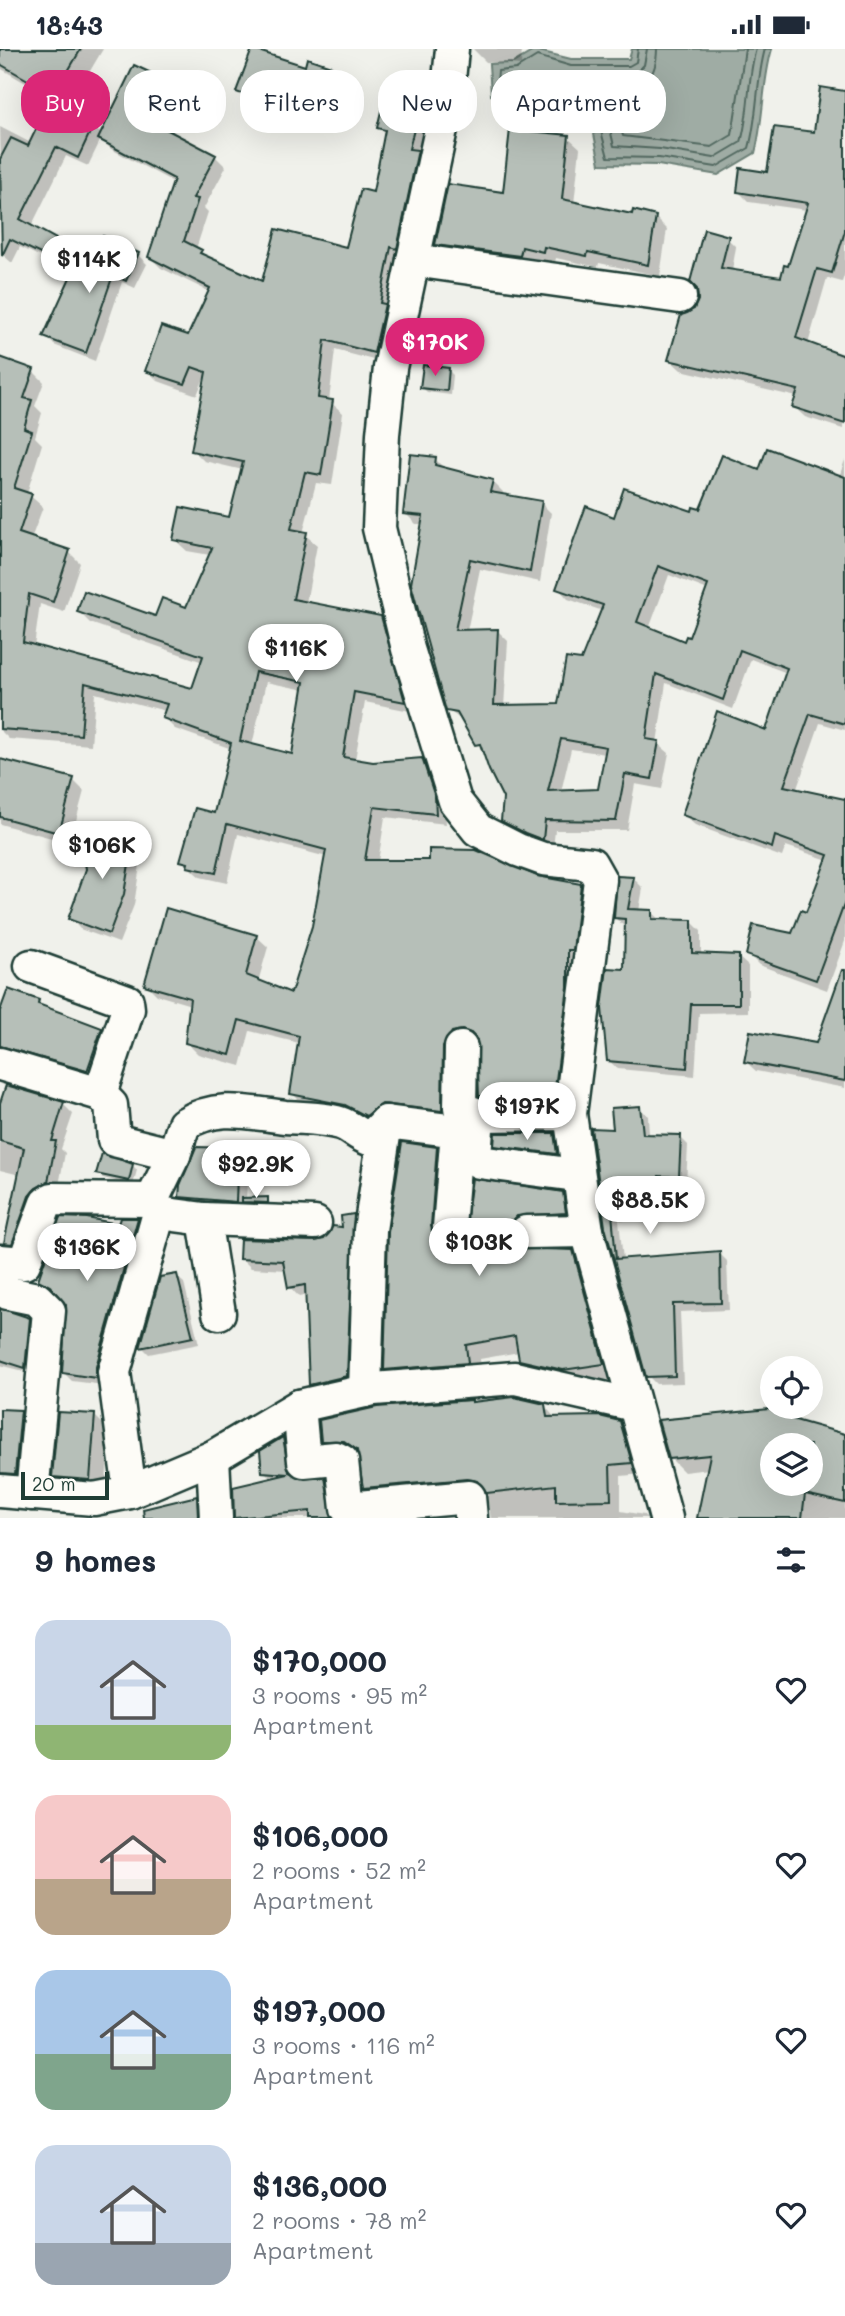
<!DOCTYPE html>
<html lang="en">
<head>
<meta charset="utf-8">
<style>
  :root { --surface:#fff; --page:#f6f6f7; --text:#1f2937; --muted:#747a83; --accent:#db2777 }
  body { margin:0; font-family:Mali,sans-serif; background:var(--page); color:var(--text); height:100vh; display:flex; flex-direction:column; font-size:26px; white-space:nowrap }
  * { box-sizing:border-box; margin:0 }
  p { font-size:23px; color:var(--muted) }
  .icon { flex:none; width:38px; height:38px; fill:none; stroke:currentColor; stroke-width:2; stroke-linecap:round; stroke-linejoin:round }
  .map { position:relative; height:1469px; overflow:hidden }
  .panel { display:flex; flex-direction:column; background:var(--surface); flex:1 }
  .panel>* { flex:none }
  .hud { position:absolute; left:21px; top:21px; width:803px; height:63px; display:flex; gap:14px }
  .fabs { position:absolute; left:760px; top:1307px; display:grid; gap:14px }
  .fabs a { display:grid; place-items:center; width:63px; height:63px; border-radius:50%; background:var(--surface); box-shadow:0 7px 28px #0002; font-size:35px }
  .scale { position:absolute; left:21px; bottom:18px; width:88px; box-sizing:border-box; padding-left:7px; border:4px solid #1f3d34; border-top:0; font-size:19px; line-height:24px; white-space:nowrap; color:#1f3d34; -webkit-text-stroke:5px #fdfcf7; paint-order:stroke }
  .price { position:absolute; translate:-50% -60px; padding:0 16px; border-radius:24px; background:#fff; color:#222; font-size:23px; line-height:46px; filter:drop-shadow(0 2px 4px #0008) }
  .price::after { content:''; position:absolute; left:50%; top:42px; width:21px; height:16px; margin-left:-10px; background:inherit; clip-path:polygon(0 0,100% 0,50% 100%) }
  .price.selected { background:var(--accent); color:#fff }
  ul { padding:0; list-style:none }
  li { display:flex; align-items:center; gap:21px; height:175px; padding:0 35px }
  li span { display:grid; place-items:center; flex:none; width:196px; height:140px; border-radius:21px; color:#555 }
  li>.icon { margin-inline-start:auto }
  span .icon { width:84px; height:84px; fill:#fffc; stroke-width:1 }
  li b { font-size:30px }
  h2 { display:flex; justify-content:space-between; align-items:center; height:84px; padding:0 35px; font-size:30px }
  .tag { padding:0 24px; border-radius:28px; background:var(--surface); box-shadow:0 7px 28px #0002; font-size:24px; line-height:63px }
  .tag.selected { background:var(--accent); color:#fff }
  .status { display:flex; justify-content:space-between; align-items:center; height:49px; padding:0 35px; background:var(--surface); direction:ltr }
  .status svg { height:19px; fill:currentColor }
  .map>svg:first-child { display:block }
  .water { fill:#9faca4; stroke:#6c8077; stroke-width:2 }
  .shadow { fill:#0003; fill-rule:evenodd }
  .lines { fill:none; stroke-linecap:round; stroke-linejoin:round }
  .shore { stroke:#526961; stroke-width:2 }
  .building { fill:#b6bfb8; stroke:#1f3d34; stroke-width:2; fill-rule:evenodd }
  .minor-casing { stroke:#1f3d34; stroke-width:37 }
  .minor { stroke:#fdfcf7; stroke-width:32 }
</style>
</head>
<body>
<div class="status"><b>18:43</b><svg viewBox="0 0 49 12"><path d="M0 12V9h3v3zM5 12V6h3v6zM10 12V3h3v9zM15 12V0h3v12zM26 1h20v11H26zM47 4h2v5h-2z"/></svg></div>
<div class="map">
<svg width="845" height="1469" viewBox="0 0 845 1469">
  <rect width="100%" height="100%" fill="#f0f1eb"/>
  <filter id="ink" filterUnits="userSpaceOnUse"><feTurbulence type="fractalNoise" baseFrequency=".0143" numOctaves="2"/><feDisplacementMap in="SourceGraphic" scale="14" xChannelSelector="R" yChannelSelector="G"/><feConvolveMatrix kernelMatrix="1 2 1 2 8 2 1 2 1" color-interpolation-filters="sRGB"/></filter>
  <g filter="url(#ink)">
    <path class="water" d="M632 0H772C762 34 764 70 755 104L718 126 658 116 600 115 587 50 555 33 491 46 489 15 513 14 535 1 571 10H629Z"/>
    <g class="shadow">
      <polygon points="0,0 103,0 68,59 0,19"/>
      <polygon points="473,0 522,0 521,16 486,13"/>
      <path d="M135 18 178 39 189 50 172 85 215 107 226 118 204 159 208 163 196 200 209 210 264 235 348 200 375 145 386 85 379 78 423 43 434 54 385 314 335 301 329 352 343 364 332 436 316 434 303 484 317 496 306 554 380 568 392 580 415 663 365 653 355 711 373 714 422 711 433 722 445 761 446 775 385 768 378 813 536 829 580 836 591 848 564 1057H492L480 1046 479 993 474 991 453 1072 378 1077 303 1055 292 1044 299 994 250 982 241 1017 198 1005 187 994 191 956 157 946 146 935 256 887 268 898 258 933 292 946 313 878 327 808 238 785 227 834 200 828 193 822 182 811 215 766 232 700 175 680 164 669 166 662 95 644 91 696 9 690 0 681V319L33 322 44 333 35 357 42 364 35 388 42 395 27 444 43 458 31 490 69 503 80 514 64 563 40 555 34 598 194 642 203 613 90 574 79 563 156 569 186 560 210 506 187 502 175 491 231 470 243 421 204 412 193 401 207 329H204L197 346 158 332 147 321 189 289 210 243 161 219 150 208 175 134 111 100 101 90 88 117 66 107 31 178 72 202 82 212 80 216 90 220 138 206 147 215 135 239 122 233 95 312 54 296 46 287 74 224 20 198 12 214 3 206 0 78 31 94 93 77 102 86ZM266 633 305 641 293 707 252 697Z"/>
      <polygon points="330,18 340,29 325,71 272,53 270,60 249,53 238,43 306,19"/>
      <polygon points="845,82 845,224 842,233 827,229 808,295 845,308 843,380 805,368 794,358 797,348 681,321 670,311 726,188 736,198 732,222 782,230 789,219 807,161 749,153 739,143 769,125 815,85"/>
      <polygon points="568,88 580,99 574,155 655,168 667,180 660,227 599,214 598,218 556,209 555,214 533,209 532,218 449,207 437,195 505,145"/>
      <polygon points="448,321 453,326 451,346 427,343 422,338"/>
      <path d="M435 410 446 421 492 432 503 443 502 447 541 454 551 464 540 533 480 520 467 582H498L508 592 504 658 560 657 603 562 568 550 558 539 615 470 701 462 760 423 839 428 845 411V681L820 674 796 742 845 752V892L827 941 759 916 748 905 793 886 807 865 828 811 786 797 782 808 695 776 684 766 767 684 787 624 751 610 733 660 666 634 657 694 669 704 662 740 635 735 627 781H555L553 800 514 782 503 771 505 748 485 704 464 673 448 661 423 475H416L405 464ZM669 526 708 541 690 590 685 594 649 580ZM571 700 606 705 599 742 561 743Z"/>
      <polygon points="0,711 73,731 84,742 70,794 0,775"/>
      <polygon points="132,793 142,803 134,856 119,894 80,880 70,869"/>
      <polygon points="634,830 643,839 639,862 651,863 661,872 692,873 701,882 701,906 738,908 748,917 748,963 699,964 695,1027 618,1020 608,1011 625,922 625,878 615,869"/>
      <polygon points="845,948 845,1039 756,1022 746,1013 817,996"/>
      <polygon points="38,953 46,960 101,980 112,990 97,1031 0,1004 0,962"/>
      <polygon points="63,1055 73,1065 61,1100 65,1104 58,1142 15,1203 6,1193 20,1126 0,1121 0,1059"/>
      <polygon points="639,1058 648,1067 649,1087 680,1088 688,1096 686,1136 667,1135 669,1170 619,1171 623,1211 719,1204 727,1212 729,1261 680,1263 683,1334 656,1335 648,1327 607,1178"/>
      <polygon points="553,1085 564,1096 567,1114 506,1106 496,1096"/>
      <polygon points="436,1100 451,1115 447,1198 457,1196 562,1144 577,1160 580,1178 524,1190 522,1201 572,1202 587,1217 618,1329 579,1335 536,1325 520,1310 519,1303 480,1310 482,1329 401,1335 386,1320"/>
      <polygon points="237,1101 248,1111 246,1151 267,1149 272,1158 249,1157 246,1154 245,1162 192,1158 181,1147"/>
      <polygon points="132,1116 137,1121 133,1136 103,1129 98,1125"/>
      <polygon points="353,1167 363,1177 356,1337 320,1345 310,1335 307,1246 299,1248 290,1238 287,1221 251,1219 241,1209 325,1191 344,1180"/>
      <polygon points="121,1171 138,1171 146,1179 104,1336 72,1332 63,1323 68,1256 40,1231 119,1177"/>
      <polygon points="176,1227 184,1234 199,1295 149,1305 142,1298"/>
      <polygon points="0,1261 29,1270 38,1280 29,1327 24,1322 0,1316"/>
      <polygon points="473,1355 544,1356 556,1370 619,1373 631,1385 642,1425 621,1427 621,1462 644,1466 647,1469 491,1469 486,1443 480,1440 376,1449 365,1438 360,1405 333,1402 322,1391"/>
      <path d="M790 1360 803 1375 845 1386V1469H699L709 1420 684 1423 670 1409 660 1373ZM772 1396H810V1435H772Z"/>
      <polygon points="0,1361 21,1363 32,1374 26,1436 0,1435"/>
      <polygon points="95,1367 110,1382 105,1446 69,1443 54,1427"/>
      <polygon points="283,1390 295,1402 299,1431 325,1430 337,1442 340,1469 236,1469 235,1440 272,1430 264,1422"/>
      <polygon points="196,1449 208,1461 209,1469 146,1469"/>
    </g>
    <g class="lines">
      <g class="shore">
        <path d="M638 0 636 13 629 17H571L537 7 516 20 498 22 497 33 501 36 555 27 591 45 608 108 659 109 716 118 749 99C758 66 756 32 765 0"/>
        <path d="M647 0 644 16 636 24 585 28 602 45 614 97 660 100 714 109 741 93C750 62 747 30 756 0"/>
        <path d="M657 0C656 43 635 28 612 39L623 87 712 98 732 86 745 0"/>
      </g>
    </g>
    <g class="building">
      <polygon points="0,0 81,0 54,46 0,15"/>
      <polygon points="252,0 305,17 307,9 331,17 315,62 262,44 259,51 236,43"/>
      <path d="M134 16 179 37 160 77 216 106 193 149 198 150 184 192 202 201 200 204 262 232 276 180 346 198 361 140 373 143 385 81 377 79 388 33 424 41 409 100 418 101 397 200 391 198 380 254 385 255 374 304 325 291 318 349 333 351 321 426 305 423 291 480 307 483 293 550 381 567 405 653 354 643 343 708 373 713 422 709 435 748 436 765 374 758 365 811H429V800L476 801 537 827 581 835 573 901H568V938L554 1047H479L477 991 471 984 462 981 452 983 443 998 442 1062 382 1055 366 1067 345 1056 290 1045 299 987 239 971 230 1006 185 994 190 949 144 936 166 859 257 886 246 926 291 944 312 877 326 801 227 775 216 824 187 818 188 814 180 812 195 759 214 764 231 694 162 669 167 655 85 634 81 686 0 680V308L34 320 24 349 32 351 24 379 32 382 14 439 32 445 19 484 70 501 53 553 29 545 23 593 192 639 203 607 77 563 84 542 155 567 162 549 186 558 212 499 173 491 180 458 229 468 243 413 191 402 206 323 192 318 185 335 145 322 161 277 188 286 210 239 148 208 174 130 98 90ZM255 623 304 633 292 705 240 692Z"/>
      <polygon points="820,38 845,42 845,182 832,224 817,220 796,289 845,307 845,375 792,358 798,341 668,311 681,266 694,260 698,251 697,240 690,233 704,180 729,187 721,219 781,228 784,216 788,217 808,154 737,143 740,119 767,123 774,78 814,83"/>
      <polygon points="49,53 94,75 78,109 56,98 20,170 74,200 65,217 10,190 2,207 0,110 11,89 28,97"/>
      <polygon points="510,80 569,86 562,150 632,165 633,161 656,167 648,216 588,203 587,207 544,198 543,203 522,198 520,207 435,196 448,135 503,143"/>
      <polygon points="103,187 139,204 126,232 113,226 86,304 43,288 77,213 89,218"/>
      <polygon points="423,316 449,319 447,342 420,339"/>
      <path d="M767 399 845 428V675L810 665 784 737 845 750V853L816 931 746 906 753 876 792 884 801 861 806 863 828 806 775 787 772 799 682 766 717 662 766 681 787 619 740 601 723 651 656 625 646 690 659 692 652 730 625 725 616 772 545 771 543 791 525 784 501 772 503 749 489 721 480 695 475 696 457 664 446 662 411 535 423 467 403 465 410 405 436 408 435 416 493 431 490 443 542 452 530 523 470 510 455 581 498 580 494 656 558 655 566 609 581 611 603 556 556 540 586 457 614 468 624 439 692 462 693 458 700 460 722 406 759 421ZM658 517 708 536 689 588 686 587 684 592 637 573ZM561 690 606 698 598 740 548 742Z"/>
      <polygon points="0,710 74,729 59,784 0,768"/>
      <polygon points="80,784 133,791 124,845 109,885 68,870 86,820"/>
      <polygon points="617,827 634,828 628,860 652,861 652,870 692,871 692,904 739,906 739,955 691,955 687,1019 607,1012 602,959 607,919 624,920 625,870 614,869"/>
      <polygon points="842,921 845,921 845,1032 744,1013 750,982 816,994"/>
      <polygon points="8,940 39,951 38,955 102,979 87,1022 0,997 0,962"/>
      <polygon points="6,1036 64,1053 52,1092 56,1092 48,1133 36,1139 29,1147 12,1195 4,1194 24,1099 0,1092 0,1054"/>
      <polygon points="640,1057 643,1085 681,1086 679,1128 659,1127 661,1162 612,1164 616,1210 720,1202 721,1254 673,1255 675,1327 646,1328 605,1178 591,1079 613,1080 611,1059"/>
      <polygon points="495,1084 554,1084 557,1105 494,1097"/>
      <polygon points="402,1093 437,1098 431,1177 438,1193 447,1196 456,1195 464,1188 472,1129 563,1143 566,1164 517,1167 510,1175 508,1184 511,1193 518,1199 573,1201 604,1315 563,1321 519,1311 515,1287 466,1296 468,1314 384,1321 388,1183"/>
      <polygon points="196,1098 238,1099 236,1153 179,1148 180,1136"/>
      <polygon points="102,1104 133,1115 129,1132 96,1125"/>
      <polygon points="268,1148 268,1154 242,1153 242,1149"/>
      <polygon points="354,1165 347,1327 309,1336 305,1236 288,1239 283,1212 239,1210 240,1190 315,1192 324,1190 333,1177 342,1178 341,1167"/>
      <polygon points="60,1168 87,1169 118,1175 120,1169 138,1169 96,1318 96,1329 62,1324 66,1256 50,1237 38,1231"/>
      <polygon points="177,1225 193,1288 140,1299 160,1228"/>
      <polygon points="0,1259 30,1269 25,1319 0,1311"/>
      <polygon points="514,1348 545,1355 547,1368 599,1367 620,1372 632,1414 610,1416 611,1451 556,1452 556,1436 487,1444 477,1432 467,1430 363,1439 357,1401 344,1392 321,1392 319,1371 377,1358 472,1351 472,1353"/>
      <path d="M790 1358 788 1369 845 1385V1454L805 1445 802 1469H697L710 1406 669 1410 658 1371ZM772 1396H810V1435H772Z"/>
      <polygon points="0,1360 21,1361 15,1425 0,1424"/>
      <polygon points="58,1363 95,1365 90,1431 52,1428"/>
      <polygon points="283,1388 289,1423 305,1430 325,1428 332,1469 310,1469 310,1462 234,1469 233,1438 288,1425 262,1423 260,1402"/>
      <polygon points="197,1447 198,1469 144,1469 143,1460"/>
    </g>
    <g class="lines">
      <defs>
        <g id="minor">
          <polyline points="452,0 447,52 390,319 383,385 379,479 408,600 455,752 478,781 518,801 543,810 591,815 600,831 570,1065 587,1182 666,1469"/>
          <polyline points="413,211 680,248"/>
          <polyline points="31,917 127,952 128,960 100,1045"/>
          <polyline points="461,999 460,1059 478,1066 475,1109 479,1113 576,1126"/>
          <polyline points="0,1015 100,1045 111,1056 114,1091 174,1106"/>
          <polyline points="478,1066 570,1065"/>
          <polyline points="159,1164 204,1170 315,1174"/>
          <polyline points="204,1170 219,1264"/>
          <polyline points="526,1183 587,1182"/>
          <polyline points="0,1212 24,1214 46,1154 52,1150 152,1151"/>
          <polyline points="0,1233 8,1244 37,1250 49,1262 32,1445"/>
          <polyline points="365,1342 370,1181 386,1073 457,1082 449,1178"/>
          <polyline points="299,1357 304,1412 336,1409 342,1412 347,1459 469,1448 471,1469"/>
          <polyline points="213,1408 216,1469"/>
          <polyline points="0,1442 94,1450 130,1443 213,1408 299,1357 374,1340 515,1329 634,1356"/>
          <path d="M130 1443 114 1323 159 1164 152 1151 174 1106 184 1075C219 1054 248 1064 285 1068 303 1069 323 1069 340 1074 350 1077 358 1086 369 1090L386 1073"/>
        </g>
      </defs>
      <use href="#minor" class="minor-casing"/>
      <use href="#minor" class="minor"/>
    </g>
  </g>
</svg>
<div class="fabs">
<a><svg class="icon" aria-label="locate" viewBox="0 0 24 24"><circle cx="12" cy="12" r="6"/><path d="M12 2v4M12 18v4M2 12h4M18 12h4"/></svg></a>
<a><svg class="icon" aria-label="layers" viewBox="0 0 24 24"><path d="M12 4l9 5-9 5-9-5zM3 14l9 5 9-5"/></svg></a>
</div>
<div class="scale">20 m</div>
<b class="price" style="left:89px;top:246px">$114K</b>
<b class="price selected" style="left:435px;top:329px">$170K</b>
<b class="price" style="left:296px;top:635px">$116K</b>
<b class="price" style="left:102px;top:832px">$106K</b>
<b class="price" style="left:527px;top:1093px">$197K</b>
<b class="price" style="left:256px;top:1151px">$92.9K</b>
<b class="price" style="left:650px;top:1187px">$88.5K</b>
<b class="price" style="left:479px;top:1229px">$103K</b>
<b class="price" style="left:87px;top:1234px">$136K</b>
<div class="hud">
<a class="tag selected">Buy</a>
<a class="tag">Rent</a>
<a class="tag">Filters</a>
<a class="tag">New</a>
<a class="tag">Apartment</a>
</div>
</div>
<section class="panel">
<h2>9 homes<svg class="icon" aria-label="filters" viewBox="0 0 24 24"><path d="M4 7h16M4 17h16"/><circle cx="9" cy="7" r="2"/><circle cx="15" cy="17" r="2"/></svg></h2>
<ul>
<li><span style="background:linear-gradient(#c9d6e8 75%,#8fb573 0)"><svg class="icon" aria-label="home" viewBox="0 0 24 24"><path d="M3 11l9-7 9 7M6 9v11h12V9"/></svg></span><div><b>$170,000</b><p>3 rooms · 95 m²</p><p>Apartment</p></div><svg class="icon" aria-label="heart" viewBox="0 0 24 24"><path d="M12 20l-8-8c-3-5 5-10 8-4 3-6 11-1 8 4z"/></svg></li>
<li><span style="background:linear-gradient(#f6c9c9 60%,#b9a48a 0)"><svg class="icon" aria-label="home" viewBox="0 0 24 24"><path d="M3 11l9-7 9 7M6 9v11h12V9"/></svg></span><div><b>$106,000</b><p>2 rooms · 52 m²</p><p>Apartment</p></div><svg class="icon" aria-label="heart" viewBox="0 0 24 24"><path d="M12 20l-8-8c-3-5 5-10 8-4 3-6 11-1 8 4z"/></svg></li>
<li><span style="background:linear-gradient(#a9c7e8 60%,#7fa58c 0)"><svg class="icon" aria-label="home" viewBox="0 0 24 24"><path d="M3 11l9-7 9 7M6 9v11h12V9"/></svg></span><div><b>$197,000</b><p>3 rooms · 116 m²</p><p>Apartment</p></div><svg class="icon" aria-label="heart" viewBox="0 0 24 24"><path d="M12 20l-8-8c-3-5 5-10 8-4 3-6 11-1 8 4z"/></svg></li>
<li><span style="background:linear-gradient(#c9d6e8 70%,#9aa5b1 0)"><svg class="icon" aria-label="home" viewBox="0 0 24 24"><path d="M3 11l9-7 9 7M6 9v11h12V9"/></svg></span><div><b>$136,000</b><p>2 rooms · 78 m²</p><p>Apartment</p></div><svg class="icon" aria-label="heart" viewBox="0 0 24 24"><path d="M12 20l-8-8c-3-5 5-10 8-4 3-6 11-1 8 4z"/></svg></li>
</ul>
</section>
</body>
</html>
